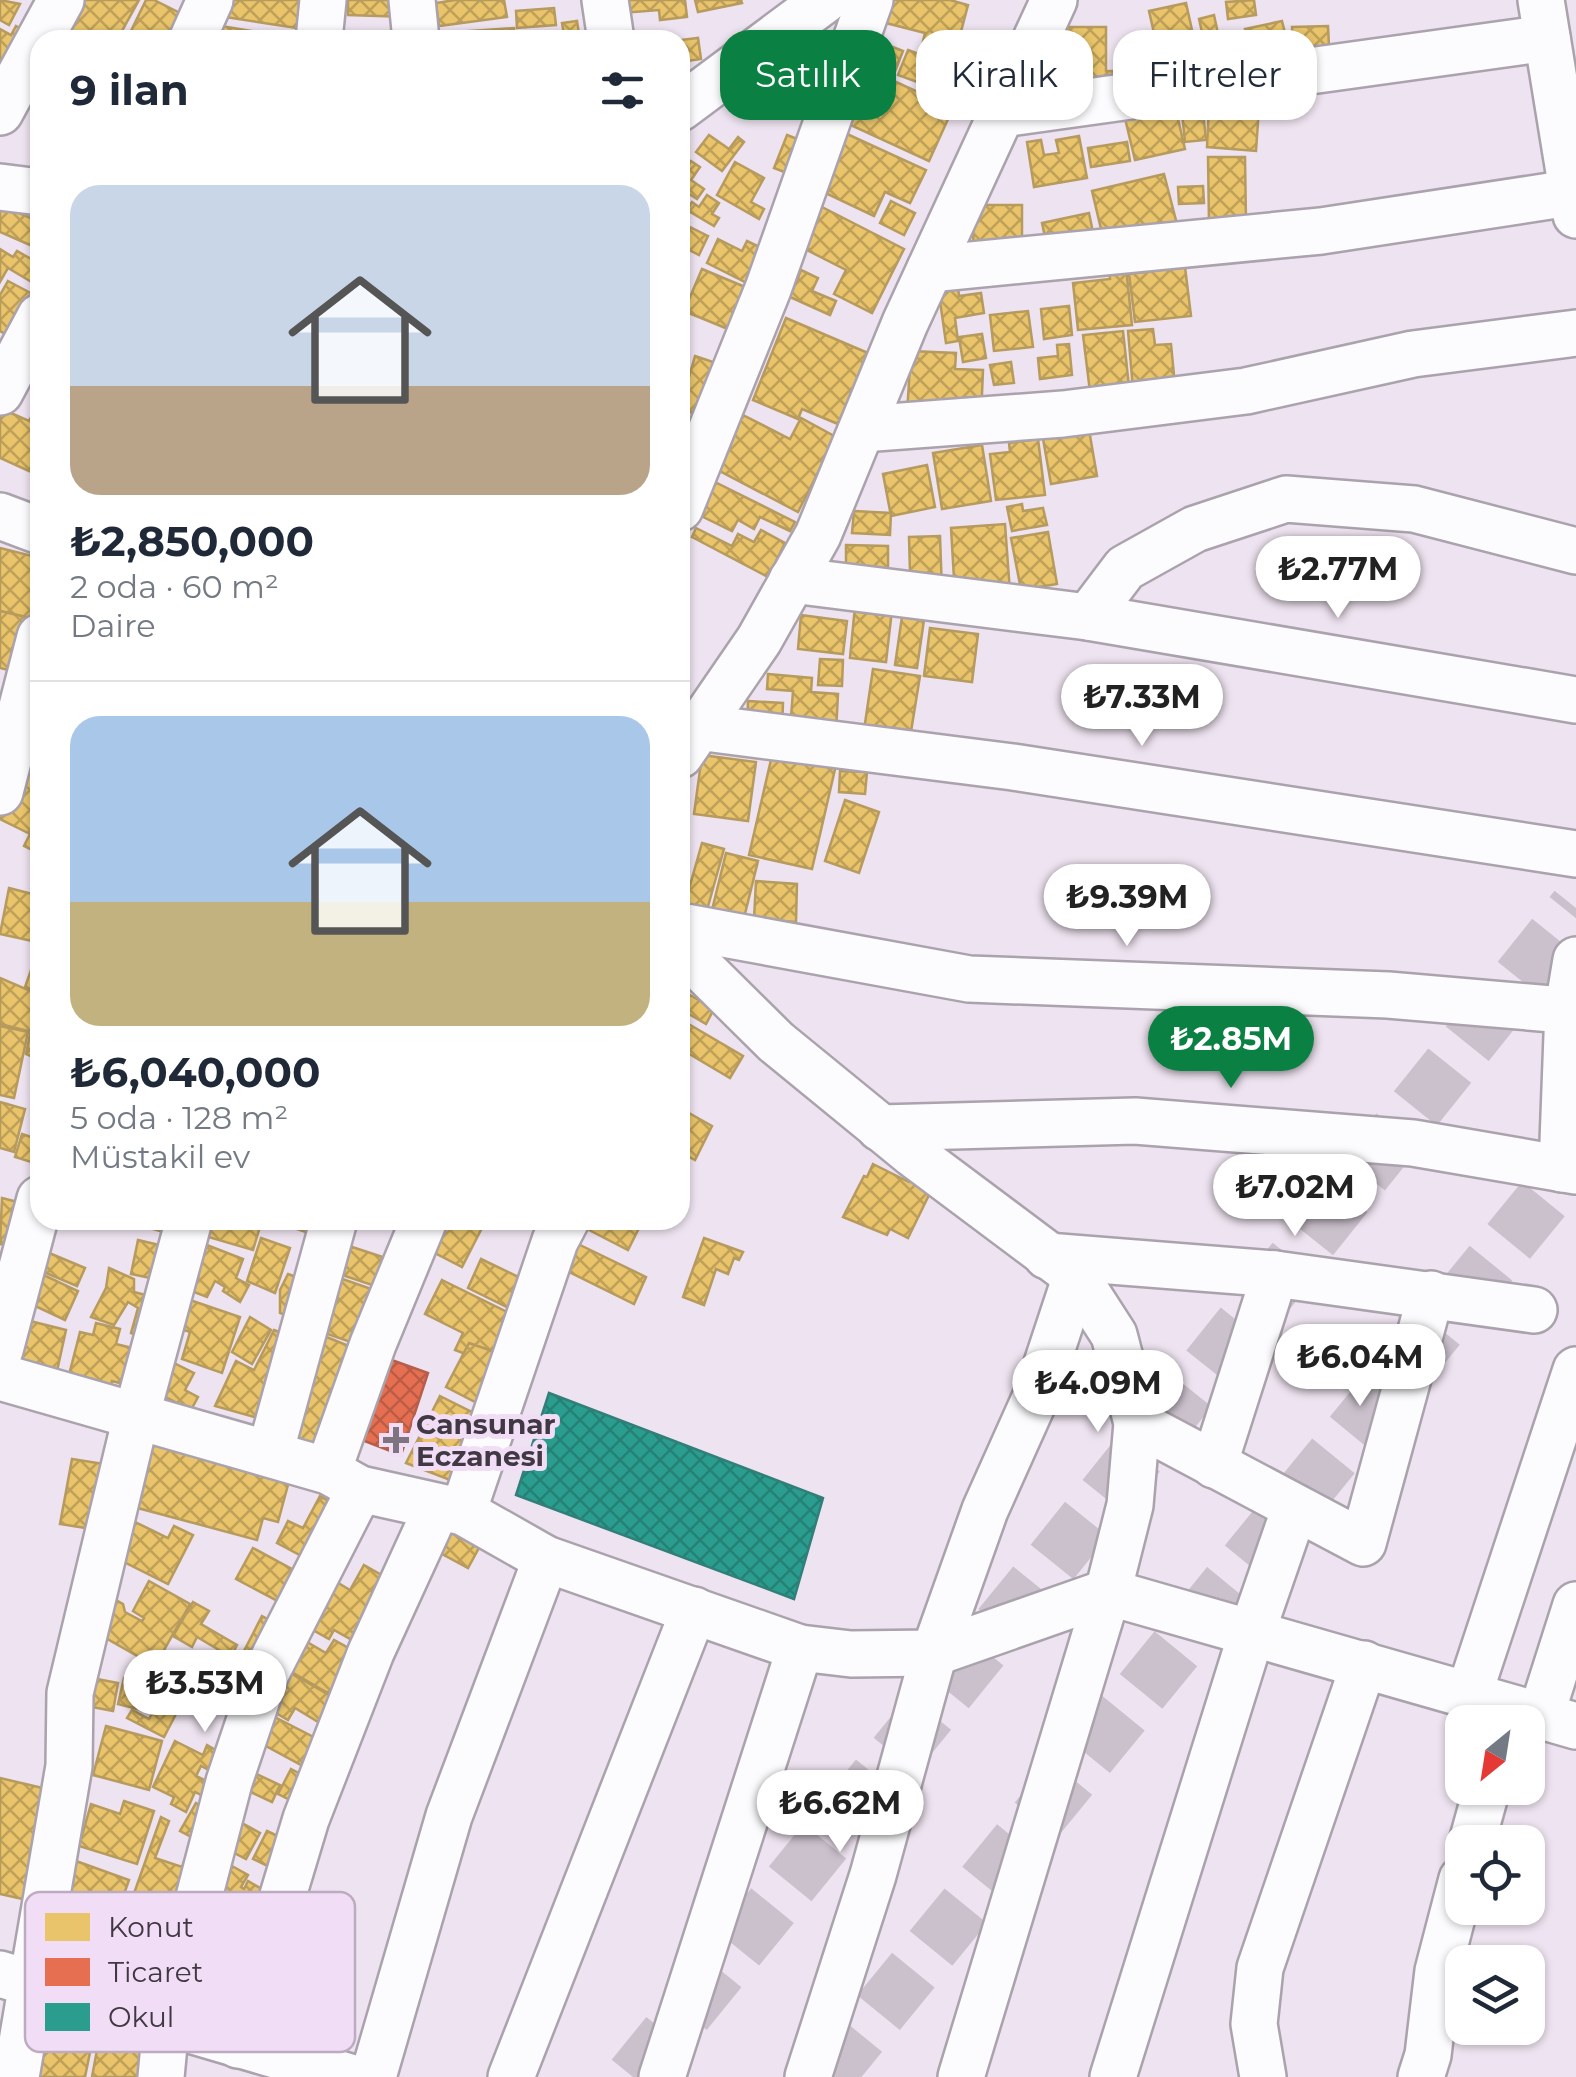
<!DOCTYPE html>
<html lang="tr">
<head>
<meta charset="utf-8">
<style>
  :root { --surface:#fff; --page:#f6f6f7; --text:#1f2937; --muted:#747a83; --line:#e0e1e3; --accent:#0b8043 }
  body { margin:0; font-family:Montserrat,sans-serif; background:var(--page); color:var(--text); height:100vh; display:flex; flex-direction:column; font-size:38px; white-space:nowrap }
  * { box-sizing:border-box; margin:0 }
  p { font-size:32px; color:var(--muted) }
  .icon { flex:none; width:55px; height:55px; fill:none; stroke:currentColor; stroke-width:2; stroke-linecap:round; stroke-linejoin:round }
  .map { position:relative; flex:1; overflow:hidden }
  .panel { position:absolute; left:30px; top:30px; width:660px; height:1200px; display:flex; flex-direction:column; background:var(--surface); border-radius:30px; box-shadow:0 2px 8px #0004 }
  .panel>* { flex:none }
  .top-card { position:absolute; left:720px; top:30px; width:705px; height:90px; display:flex; gap:20px }
  .needle { width:65px; rotate:210deg }
  .tools { position:absolute; left:1445px; top:1705px; display:grid; gap:20px }
  .tools a { display:grid; place-items:center; width:100px; height:100px; border-radius:20px; background:var(--surface); box-shadow:0 2px 8px #0004; font-size:50px }
  .price { position:absolute; translate:-50% -85px; padding:0 22px; border-radius:35px; background:#fff; color:#222; font-size:32px; line-height:65px; filter:drop-shadow(0 2px 5px #0008) }
  .price::after { content:''; position:absolute; left:50%; top:60px; width:30px; height:22px; margin-left:-15px; background:inherit; clip-path:polygon(0 0,100% 0,50% 100%) }
  .price.selected { background:var(--accent); color:#fff }
  ul { padding:0; list-style:none }
  li { display:grid; align-content:center; gap:20px; height:530px; padding:0 40px }
  li+li { border-top:2px solid var(--line) }
  li span { display:grid; place-items:center; height:310px; border-radius:30px; color:#555 }
  li>.icon { margin-inline-start:auto }
  span .icon { width:180px; height:180px; fill:#fffc; stroke-width:1 }
  li b { font-size:42px }
  h2 { display:flex; justify-content:space-between; align-items:center; height:120px; padding:0 40px; font-size:42px }
  .chip { padding:0 35px; border-radius:30px; background:var(--surface); box-shadow:0 2px 8px #0004; font-size:35px; line-height:90px }
  .chip.selected { background:var(--accent); color:#fff }
  .map>svg:first-child { display:block }
  .homes { fill:url(#homes-cross-hatch); stroke:#b69a5e; stroke-width:2.5 }
  .shops { fill:url(#shops-cross-hatch); stroke:#b55e4c; stroke-width:2.5 }
  .schools { fill:url(#schools-cross-hatch); stroke:#317f78; stroke-width:2.5 }
  .lines { fill:none; stroke-linecap:round; stroke-linejoin:round }
  .major-tunnel { stroke:#cbc1cd; stroke-width:55; stroke-dasharray:55 28; stroke-linecap:butt }
  .minor-casing { stroke:#aaa2ac; stroke-width:50 }
  .minor { stroke:#fcfbfd; stroke-width:45 }
  .poi-dot { fill:#7d747f; stroke:#f2ddf6; stroke-width:4 }
  .labels { text-anchor:middle; dominant-baseline:central; stroke-width:10; stroke-linejoin:round; paint-order:stroke }
  .poi-label { font-size:28px; font-weight:bold; fill:#403842; stroke:#f2ddf6; text-anchor:start }
  .key { fill:#f2ddf6; stroke:#bdacc0; stroke-width:2.5 }
  .key-label { font-size:28px; fill:#403842 }
</style>
</head>
<body>
<div class="map">
<svg width="1576" height="2077" viewBox="0 0 1576 2077">
  <defs>
    <pattern id="homes-cross-hatch" width="8" height="8" patternUnits="userSpaceOnUse" patternTransform="scale(2.5)"><rect width="8" height="8" fill="#e9c46a"/><path d="M0 0l8 8M0 8l8-8" fill="none" stroke="#bea059"/></pattern>
    <pattern id="shops-cross-hatch" width="8" height="8" patternUnits="userSpaceOnUse" patternTransform="scale(2.5)"><rect width="8" height="8" fill="#e76f51"/><path d="M0 0l8 8M0 8l8-8" fill="none" stroke="#bd5c45"/></pattern>
    <pattern id="schools-cross-hatch" width="8" height="8" patternUnits="userSpaceOnUse" patternTransform="scale(2.5)"><rect width="8" height="8" fill="#2a9d8f"/><path d="M0 0l8 8M0 8l8-8" fill="none" stroke="#258176"/></pattern>
  </defs>
  <rect width="100%" height="100%" fill="#eee3f0"/>
  <g class="homes">
    <polygon points="0,0 20,4 9,25 0,20"/>
    <polygon points="76,0 139,0 117,40 71,40 58,33"/>
    <polygon points="146,0 154,0 194,20 184,40 149,40 131,31"/>
    <polygon points="227,0 315,0 310,30 225,17"/>
    <polygon points="348,0 407,0 407,17 348,15"/>
    <polygon points="455,0 504,0 507,17 439,26 436,3"/>
    <polygon points="620,0 685,0 687,17 660,20 659,10 622,13"/>
    <polygon points="695,0 741,0 742,3 698,12"/>
    <polygon points="888,0 950,0 968,5 954,58 921,49 925,33 882,22"/>
    <polygon points="1254,0 1256,15 1228,19 1226,2"/>
    <polygon points="1186,3 1196,48 1143,60 1138,36 1154,33 1149,11"/>
    <polygon points="554,8 556,25 517,28 516,11"/>
    <polygon points="1214,15 1221,47 1206,50 1199,19"/>
    <polygon points="577,21 580,40 531,40 564,35 562,23"/>
    <polygon points="1282,21 1286,37 1274,39 1280,69 1255,74 1245,29"/>
    <polygon points="209,24 305,40 206,40"/>
    <polygon points="16,26 38,38 0,93 0,29 11,35"/>
    <polygon points="1328,26 1329,46 1293,47 1292,27"/>
    <polygon points="1054,27 1106,27 1106,71 1137,71 1137,94 1054,94"/>
    <polygon points="514,28 515,40 442,40 442,33"/>
    <polygon points="795,34 835,57 809,103 768,79"/>
    <polygon points="698,38 701,59 680,62 680,40"/>
    <polygon points="875,40 903,51 894,74 866,64"/>
    <polygon points="908,50 946,64 936,89 898,75"/>
    <polygon points="956,62 993,78 980,109 943,93"/>
    <polygon points="870,70 953,108 929,161 846,123"/>
    <polygon points="1201,92 1206,140 1185,142 1180,94"/>
    <polygon points="1209,104 1259,108 1256,151 1207,147"/>
    <polygon points="1122,106 1175,106 1185,149 1135,160"/>
    <polygon points="847,134 926,170 910,203 885,192 874,216 821,191"/>
    <polygon points="709,135 729,149 738,137 744,142 722,171 696,152"/>
    <polygon points="787,135 815,146 802,179 774,168"/>
    <polygon points="1079,136 1087,178 1034,187 1027,142 1041,140 1044,155 1059,153 1056,140"/>
    <polygon points="1127,142 1130,161 1091,167 1088,148"/>
    <polygon points="1208,157 1245,157 1246,223 1209,223"/>
    <polygon points="691,161 700,167 691,180 704,189 697,199 680,188 680,177"/>
    <polygon points="735,162 764,178 751,202 764,209 759,219 717,195"/>
    <polygon points="1164,174 1178,228 1105,246 1092,191"/>
    <polygon points="1203,186 1204,203 1179,204 1178,187"/>
    <polygon points="707,195 719,203 712,214 719,218 714,226 687,210 692,202 699,207"/>
    <polygon points="891,201 915,213 904,235 880,223"/>
    <polygon points="0,205 40,222 30,245 0,232"/>
    <polygon points="974,205 1022,205 1022,251 973,251"/>
    <polygon points="820,206 904,249 872,313 834,294 846,270 799,246"/>
    <polygon points="1089,213 1096,247 1049,256 1042,223"/>
    <polygon points="682,223 708,236 699,255 687,249 680,263"/>
    <polygon points="718,239 742,251 747,241 778,256 761,290 707,263"/>
    <polygon points="0,249 13,257 17,251 40,264 40,287 8,268 0,282"/>
    <polygon points="1126,267 1132,325 1078,330 1073,283 1110,279 1109,269"/>
    <polygon points="1185,267 1191,316 1135,322 1129,274"/>
    <polygon points="702,269 762,294 745,336 684,311"/>
    <polygon points="801,270 818,278 812,291 836,301 830,315 790,297"/>
    <polygon points="957,277 959,296 981,293 984,313 955,318 958,341 946,343 937,280"/>
    <polygon points="8,281 40,298 17,340 0,331 0,295"/>
    <polygon points="1069,306 1072,335 1044,339 1041,309"/>
    <polygon points="1028,311 1033,347 994,351 990,315"/>
    <polygon points="786,318 868,353 838,424 802,409 798,419 753,400"/>
    <polygon points="1153,329 1155,345 1171,344 1176,396 1134,401 1128,331"/>
    <polygon points="1123,331 1130,396 1091,400 1083,335"/>
    <polygon points="982,334 986,358 963,362 959,337"/>
    <polygon points="1069,344 1072,375 1040,379 1038,358 1058,356 1057,345"/>
    <polygon points="911,351 956,353 955,369 983,370 981,418 907,413"/>
    <polygon points="695,356 731,368 713,420 680,409"/>
    <polygon points="1011,362 1014,383 994,385 990,365"/>
    <polygon points="36,407 40,408 40,446 29,471 0,458 0,420 4,410 29,421"/>
    <polygon points="737,412 790,439 801,418 836,437 798,512 710,466"/>
    <polygon points="1088,424 1097,476 1051,484 1042,433"/>
    <polygon points="1038,439 1045,495 996,500 990,454 1010,452 1009,443"/>
    <polygon points="982,445 991,501 942,509 933,453"/>
    <polygon points="927,465 935,507 891,516 883,474"/>
    <polygon points="709,479 795,522 790,531 760,517 754,529 738,520 732,531 693,512"/>
    <polygon points="1022,504 1023,511 1043,508 1047,525 1012,531 1007,507"/>
    <polygon points="854,511 891,513 890,535 852,533"/>
    <polygon points="1005,524 1010,592 955,596 951,528"/>
    <polygon points="696,528 732,546 738,534 754,542 761,530 785,543 768,577 692,537"/>
    <polygon points="1048,532 1057,584 1021,590 1011,538"/>
    <polygon points="940,536 942,591 898,571 910,572 909,537"/>
    <polygon points="846,545 888,546 888,579 846,579"/>
    <polygon points="0,548 40,558 40,593 34,619 0,611"/>
    <polygon points="856,596 893,601 886,662 850,658"/>
    <polygon points="0,611 34,619 21,673 0,668"/>
    <polygon points="801,615 847,621 843,654 798,649"/>
    <polygon points="902,617 924,620 917,668 895,665"/>
    <polygon points="930,628 978,634 972,682 924,676"/>
    <polygon points="820,659 843,660 842,686 818,685"/>
    <polygon points="873,669 920,676 909,744 863,737"/>
    <polygon points="768,674 812,678 811,692 838,694 836,733 790,730 793,691 767,689"/>
    <polygon points="748,701 783,703 782,729 747,727"/>
    <polygon points="773,751 836,765 812,869 749,855"/>
    <polygon points="702,755 756,762 748,821 694,814"/>
    <polygon points="23,771 40,779 40,820 37,826 40,828 40,854 24,846 30,834 0,819"/>
    <polygon points="840,771 867,772 865,794 839,792"/>
    <polygon points="845,800 879,812 859,873 825,861"/>
    <polygon points="702,843 724,849 707,910 685,903"/>
    <polygon points="726,853 758,861 743,922 711,914"/>
    <polygon points="756,881 797,884 796,922 754,919"/>
    <polygon points="9,888 40,896 32,941 0,934"/>
    <polygon points="40,945 40,993 25,987"/>
    <polygon points="0,978 40,995 40,1034 0,1024"/>
    <polygon points="690,995 714,1009 706,1024 682,1010"/>
    <polygon points="680,1019 743,1056 730,1078 681,1049"/>
    <polygon points="0,1026 28,1032 14,1098 0,1095"/>
    <polygon points="30,1034 40,1039 40,1060 26,1054"/>
    <polygon points="0,1102 25,1109 14,1152 0,1148"/>
    <polygon points="680,1108 712,1126 695,1160 680,1152"/>
    <polygon points="22,1134 40,1140 38,1164 15,1157"/>
    <polygon points="873,1164 909,1182 913,1176 930,1184 926,1193 929,1195 908,1238 890,1229 887,1235 843,1217 864,1176 867,1177"/>
    <polygon points="2,1198 29,1205 19,1249 0,1244"/>
    <polygon points="123,1220 177,1220 173,1235"/>
    <polygon points="202,1220 262,1220 253,1250 198,1234"/>
    <polygon points="272,1220 328,1220 322,1238"/>
    <polygon points="441,1220 486,1220 462,1267 427,1249"/>
    <polygon points="591,1220 628,1220 640,1226 628,1250 587,1229"/>
    <polygon points="261,1238 290,1248 275,1293 247,1281"/>
    <polygon points="704,1238 743,1252 739,1260 734,1258 728,1274 716,1269 704,1305 683,1297"/>
    <polygon points="138,1240 172,1248 165,1281 131,1274"/>
    <polygon points="199,1242 243,1259 236,1278 249,1285 240,1302 223,1291 225,1287 215,1281 207,1297 186,1289"/>
    <polygon points="337,1242 398,1262 387,1290 327,1270"/>
    <polygon points="576,1243 646,1277 634,1304 563,1269"/>
    <polygon points="42,1250 85,1268 77,1286 34,1268"/>
    <polygon points="481,1259 531,1283 517,1312 468,1288"/>
    <polygon points="109,1268 134,1279 134,1292 161,1299 149,1341 131,1333 138,1308 128,1302 114,1325 91,1317 106,1288"/>
    <polygon points="33,1270 78,1291 65,1320 20,1299"/>
    <polygon points="288,1274 312,1283 300,1321 280,1313 280,1290"/>
    <polygon points="328,1274 383,1293 365,1347 310,1328"/>
    <polygon points="442,1280 509,1313 489,1363 455,1350 463,1333 425,1314"/>
    <polygon points="181,1297 240,1317 222,1373 182,1359 190,1332 172,1326"/>
    <polygon points="250,1317 271,1330 252,1364 232,1352"/>
    <polygon points="18,1318 66,1330 57,1371 8,1360"/>
    <polygon points="96,1323 120,1329 116,1344 148,1352 138,1388 112,1381 108,1398 69,1375 80,1332 93,1335"/>
    <polygon points="274,1330 296,1339 272,1422 215,1406 236,1361 254,1370"/>
    <polygon points="312,1331 361,1351 328,1447 286,1435"/>
    <polygon points="469,1343 504,1355 479,1404 446,1387"/>
    <polygon points="174,1363 194,1373 185,1390 198,1397 185,1421 169,1413 175,1402 158,1393"/>
    <polygon points="440,1396 478,1415 450,1480 406,1463"/>
    <polygon points="152,1443 289,1481 278,1522 263,1518 257,1540 134,1507"/>
    <polygon points="72,1459 104,1464 92,1529 60,1524"/>
    <polygon points="320,1496 339,1507 311,1561 277,1543 288,1521 303,1528"/>
    <polygon points="133,1521 168,1538 174,1526 193,1535 168,1584 114,1557"/>
    <polygon points="447,1529 480,1546 468,1568 440,1553"/>
    <polygon points="253,1548 303,1575 287,1606 236,1579"/>
    <polygon points="364,1565 392,1581 352,1640 334,1630 329,1639 313,1630 321,1616 312,1611 330,1578 350,1590"/>
    <polygon points="149,1581 190,1604 155,1666 88,1628 107,1595 123,1604 125,1612 142,1621 144,1618 133,1611"/>
    <polygon points="193,1602 209,1611 201,1624 237,1645 231,1657 197,1637 192,1647 173,1636"/>
    <polygon points="262,1616 282,1627 264,1661 244,1651"/>
    <polygon points="302,1639 326,1653 334,1640 352,1650 340,1700 283,1667"/>
    <polygon points="203,1662 228,1678 234,1670 258,1684 247,1702 223,1687 207,1714 181,1698"/>
    <polygon points="278,1666 343,1703 328,1728 295,1708 288,1720 269,1709"/>
    <polygon points="92,1678 118,1683 113,1711 87,1706"/>
    <polygon points="124,1678 147,1683 141,1710 118,1704"/>
    <polygon points="159,1702 177,1712 164,1737 127,1718 132,1710 149,1719"/>
    <polygon points="269,1714 329,1745 314,1772 255,1740"/>
    <polygon points="106,1726 162,1741 149,1790 93,1775"/>
    <polygon points="175,1741 203,1755 207,1745 219,1752 224,1778 201,1766 196,1776 219,1787 213,1801 195,1792 186,1812 171,1804 174,1797 153,1787"/>
    <polygon points="291,1769 316,1782 304,1807 278,1794"/>
    <polygon points="248,1770 280,1785 272,1802 240,1787"/>
    <polygon points="0,1778 51,1790 27,1900 0,1894"/>
    <polygon points="124,1801 154,1811 137,1864 79,1846 91,1804 120,1814"/>
    <polygon points="196,1803 216,1814 201,1842 180,1831"/>
    <polygon points="161,1817 169,1821 155,1858 182,1867 187,1853 187,1919 132,1899"/>
    <polygon points="231,1817 260,1833 246,1859 217,1844"/>
    <polygon points="267,1831 293,1843 280,1872 253,1859"/>
    <polygon points="76,1861 129,1880 113,1926 60,1907"/>
    <polygon points="232,1866 248,1875 241,1887 244,1889 248,1881 279,1899 257,1921 242,1912 235,1923 201,1904 224,1880"/>
    <polygon points="33,1999 98,2013 85,2077 25,2077"/>
    <polygon points="102,2023 156,2035 149,2077 92,2077"/>
  </g>
  <polygon class="shops" points="375,1354 428,1373 401,1455 349,1435"/>
  <polygon class="schools" points="549,1393 823,1498 794,1599 516,1495"/>
  <g class="lines">
    <g class="major-tunnel">
      <polyline points="633,2077 1040,1577 1576,908"/>
      <polyline points="826,2077 1576,1159"/>
    </g>
    <defs>
      <g id="minor">
        <polyline points="412,0 416,40"/>
        <polyline points="605,0 611,40"/>
        <polyline points="1541,0 1576,215"/>
        <polyline points="192,40 210,0"/>
        <polyline points="319,40 323,0"/>
        <polyline points="680,108 825,0"/>
        <polyline points="0,112 61,0"/>
        <polyline points="1001,114 1547,38"/>
        <polyline points="0,187 40,192"/>
        <polyline points="930,269 1321,231 1576,192"/>
        <polyline points="0,392 40,317"/>
        <polyline points="862,429 1063,414 1246,391 1413,354 1576,333"/>
        <polyline points="680,508 768,289 870,0"/>
        <polyline points="0,516 40,531"/>
        <polyline points="792,580 1088,617 1576,700"/>
        <polyline points="1088,617 1125,568 1195,529 1286,499 1414,509 1576,551"/>
        <polyline points="697,727 1013,767 1576,854"/>
        <polyline points="680,755 759,640 818,535 905,323 1054,0"/>
        <polyline points="0,792 40,637"/>
        <polyline points="680,926 969,979 1388,995 1576,1011"/>
        <polyline points="680,947 776,1042 913,1154 1076,1276 1114,1335 1137,1423 1130,1505 1108,1592 961,2077"/>
        <polyline points="880,1128 1135,1121 1413,1143 1576,1171"/>
        <polyline points="1562,1169 1568,1008 1576,960"/>
        <polyline points="1047,1256 1275,1274 1534,1310"/>
        <polyline points="0,1350 40,1199"/>
        <polyline points="0,1377 328,1471 360,1489 463,1512 546,1559 800,1648 851,1654 934,1653 1108,1592 1576,1726"/>
        <polyline points="1137,1423 1363,1543 1431,1294"/>
        <polyline points="270,1453 334,1220"/>
        <polyline points="1214,1465 1275,1274"/>
        <polyline points="328,1471 373,1344 424,1220"/>
        <polyline points="463,1512 555,1241 566,1220"/>
        <polyline points="1469,1694 1576,1370"/>
        <polyline points="1541,1715 1576,1605"/>
        <polyline points="1472,1842 1487,1788"/>
        <polyline points="0,1974 350,2077"/>
        <polyline points="238,2045 306,1819 371,1652 437,1508"/>
        <polyline points="16,2077 69,1766 70,1693 136,1417 189,1220"/>
        <polyline points="161,2077 166,2024 229,1782 265,1675 360,1489"/>
        <polyline points="373,2077 449,1816 546,1559"/>
        <polyline points="511,2077 694,1610"/>
        <polyline points="662,2077 800,1648"/>
        <polyline points="808,2077 873,1875 934,1653 985,1510 1037,1394 1076,1276"/>
        <polyline points="1113,2077 1252,1632 1295,1508"/>
        <polyline points="1263,2077 1254,2024 1260,1968 1364,1664"/>
        <polyline points="1421,2077 1428,2055 1438,1971 1462,1879"/>
      </g>
    </defs>
    <use href="#minor" class="minor-casing"/>
    <use href="#minor" class="minor"/>
  </g>
  <path class="poi-dot" d="M391 1425h10v10h10v10h-10v10h-10v-10h-10v-10h10z"/>
  <g class="labels">
    <g class="poi-label">
      <text x="416" y="1424">Cansunar<tspan x="416" dy="32">Eczanesi</tspan></text>
    </g>
  </g>
  <rect x="25" y="1892" width="330" height="160" rx="15" class="key"/>
  <rect x="45" y="1913" width="45" height="28" fill="#e9c46a"/>
  <rect x="45" y="1958" width="45" height="28" fill="#e76f51"/>
  <rect x="45" y="2003" width="45" height="28" fill="#2a9d8f"/>
  <g class="key-label">
    <text x="108" y="1937">Konut</text>
    <text x="108" y="1982">Ticaret</text>
    <text x="108" y="2027">Okul</text>
  </g>
</svg>
<div class="tools">
<a><svg class="needle" viewBox="-14 -14 28 28"><path d="M0-13l5 13h-10z" fill="#e53935"/><path d="M0 13l5-13h-10z" fill="#747a83"/></svg></a>
<a><svg class="icon" aria-label="locate" viewBox="0 0 24 24"><circle cx="12" cy="12" r="6"/><path d="M12 2v4M12 18v4M2 12h4M18 12h4"/></svg></a>
<a><svg class="icon" aria-label="layers" viewBox="0 0 24 24"><path d="M12 4l9 5-9 5-9-5zM3 14l9 5 9-5"/></svg></a>
</div>
<b class="price" style="left:1338px;top:621px">₺2.77M</b>
<b class="price" style="left:1142px;top:749px">₺7.33M</b>
<b class="price" style="left:1127px;top:949px">₺9.39M</b>
<b class="price selected" style="left:1231px;top:1091px">₺2.85M</b>
<b class="price" style="left:1295px;top:1239px">₺7.02M</b>
<b class="price" style="left:1360px;top:1409px">₺6.04M</b>
<b class="price" style="left:1098px;top:1435px">₺4.09M</b>
<b class="price" style="left:205px;top:1735px">₺3.53M</b>
<b class="price" style="left:840px;top:1855px">₺6.62M</b>
<div class="top-card">
<a class="chip selected">Satılık</a>
<a class="chip">Kiralık</a>
<a class="chip">Filtreler</a>
</div>
<section class="panel">
<h2>9 ilan<svg class="icon" aria-label="filters" viewBox="0 0 24 24"><path d="M4 7h16M4 17h16"/><circle cx="9" cy="7" r="2"/><circle cx="15" cy="17" r="2"/></svg></h2>
<ul>
<li><span style="background:linear-gradient(#c9d6e8 65%,#b9a48a 0)"><svg class="icon" aria-label="home" viewBox="0 0 24 24"><path d="M3 11l9-7 9 7M6 9v11h12V9"/></svg></span><div><b>₺2,850,000</b><p>2 oda · 60 m²</p><p>Daire</p></div></li>
<li><span style="background:linear-gradient(#a9c7e8 60%,#c2b280 0)"><svg class="icon" aria-label="home" viewBox="0 0 24 24"><path d="M3 11l9-7 9 7M6 9v11h12V9"/></svg></span><div><b>₺6,040,000</b><p>5 oda · 128 m²</p><p>Müstakil ev</p></div></li>
</ul>
</section>
</div>
</body>
</html>
